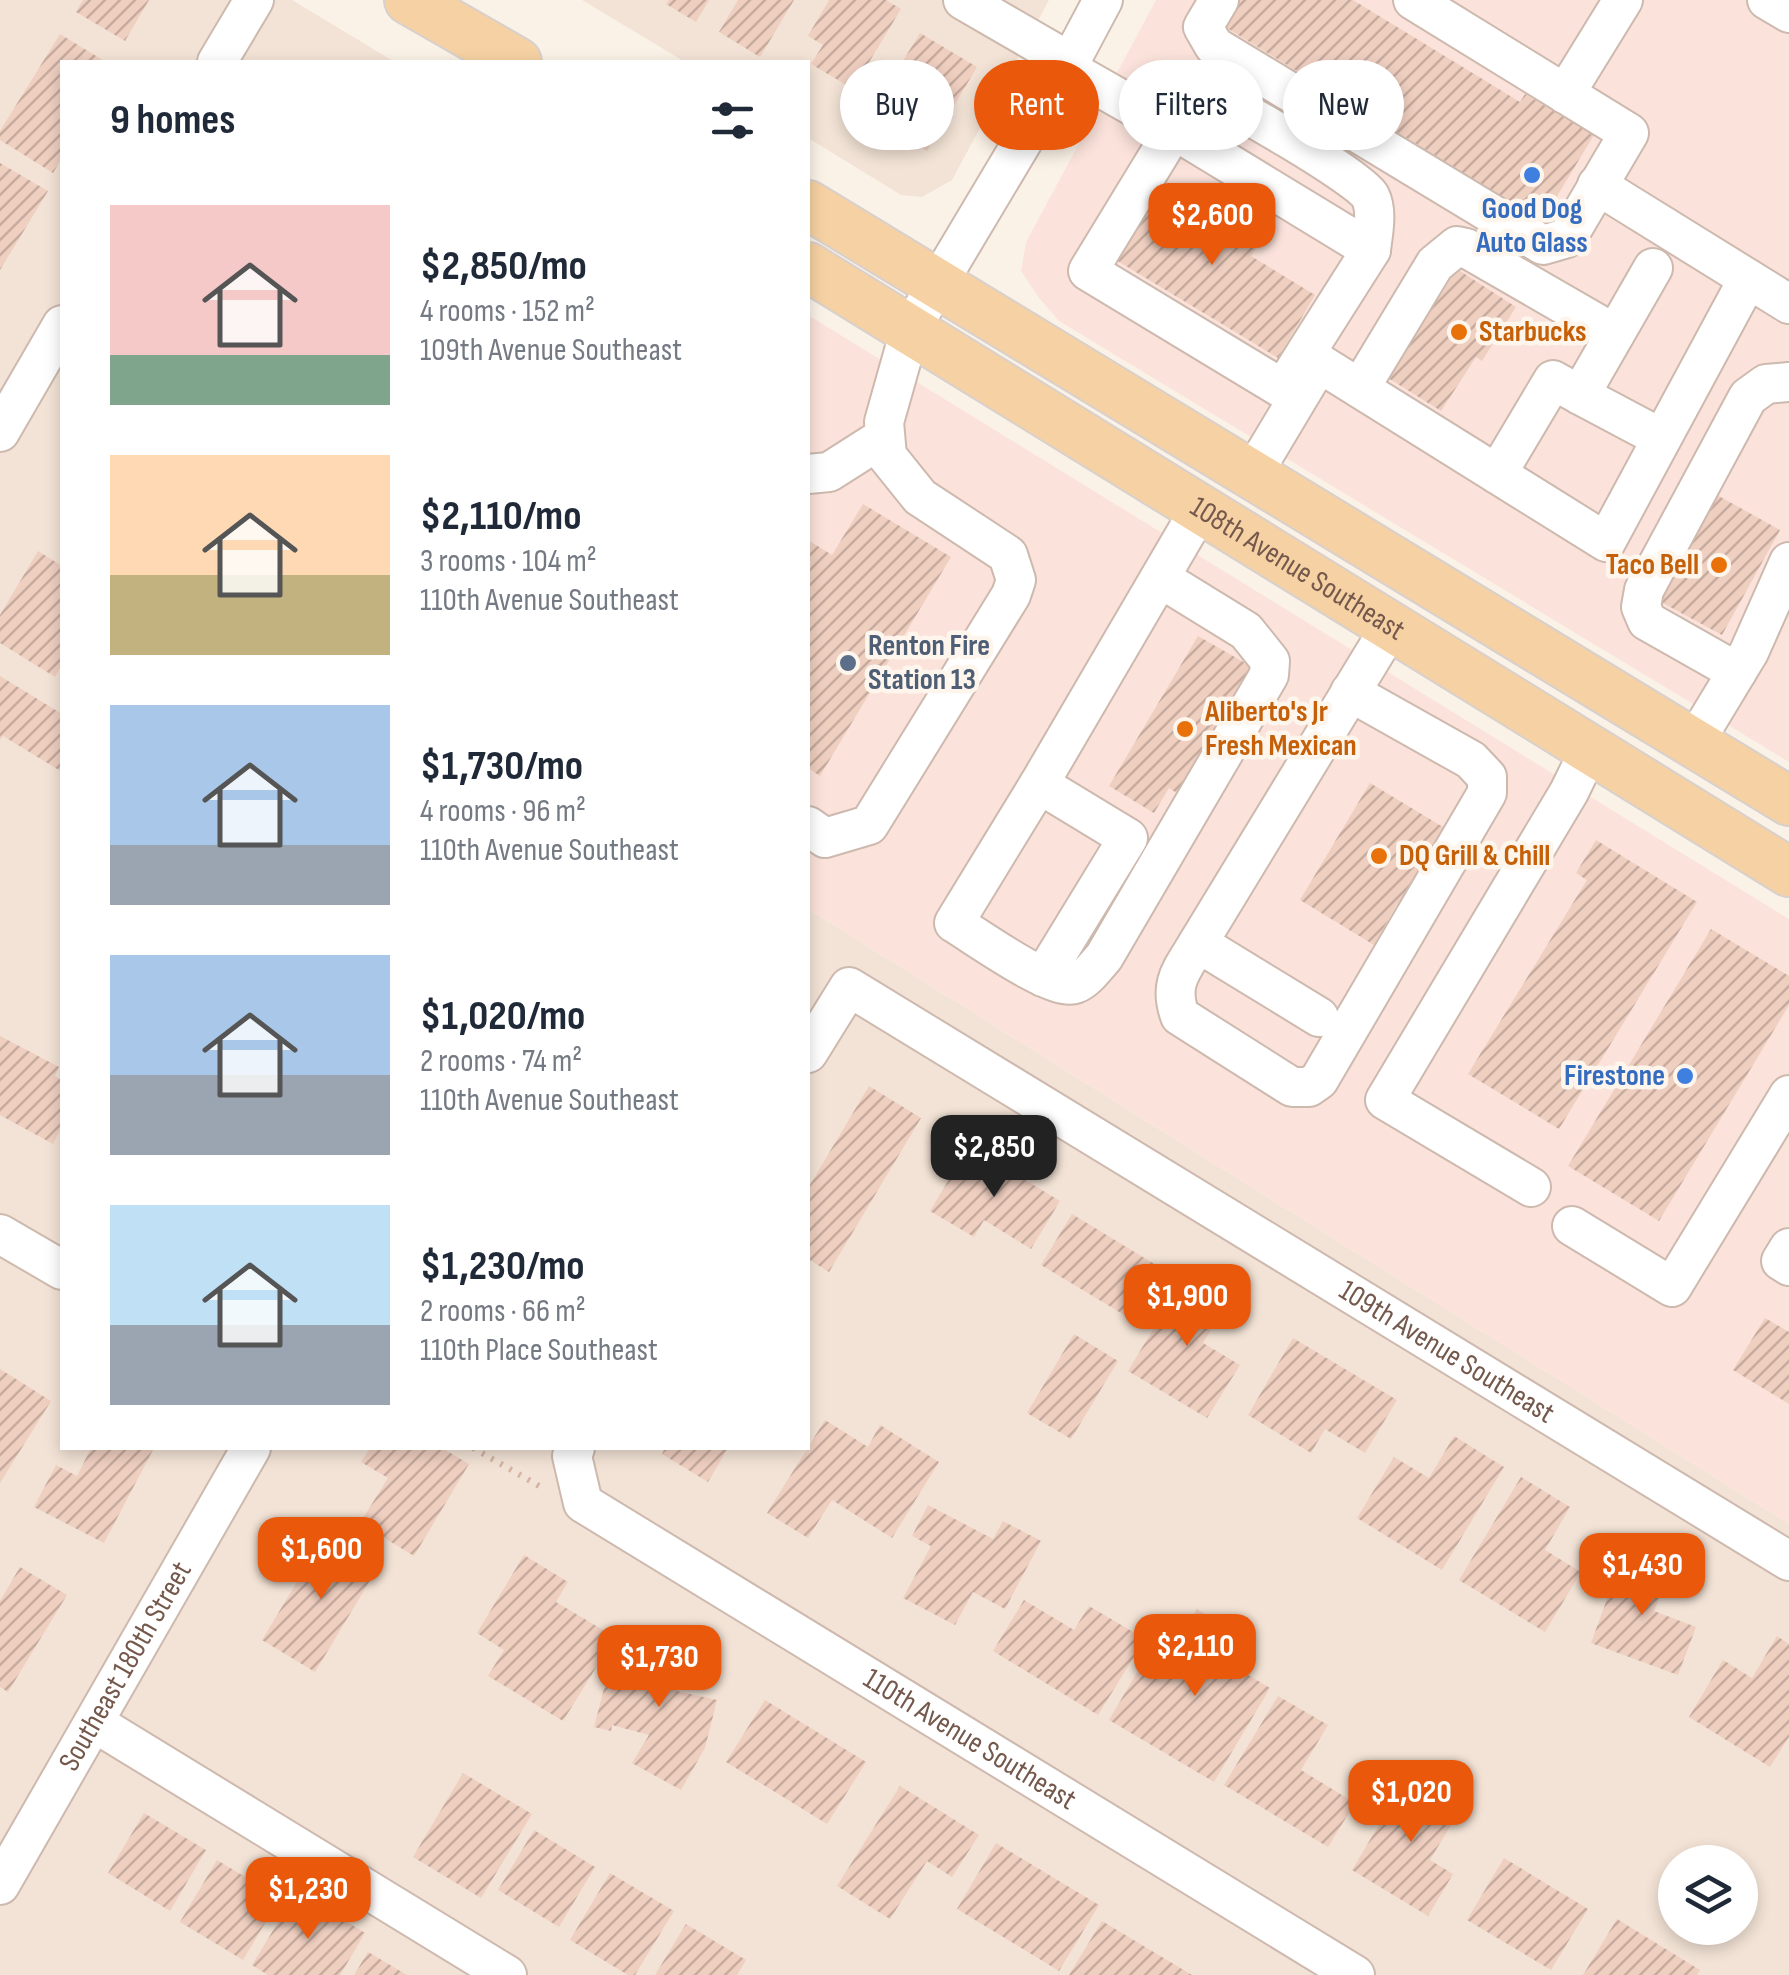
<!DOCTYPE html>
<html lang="en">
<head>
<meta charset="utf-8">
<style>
  :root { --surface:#fff; --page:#f2f2f3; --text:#1f2937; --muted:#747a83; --accent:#ea580c }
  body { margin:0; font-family:"Sofia Sans Condensed",sans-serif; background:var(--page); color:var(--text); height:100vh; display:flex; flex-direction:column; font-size:38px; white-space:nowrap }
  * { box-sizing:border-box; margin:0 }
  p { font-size:32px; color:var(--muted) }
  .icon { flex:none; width:55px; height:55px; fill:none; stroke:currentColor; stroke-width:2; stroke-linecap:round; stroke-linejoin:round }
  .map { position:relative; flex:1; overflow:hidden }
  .details { position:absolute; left:60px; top:60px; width:750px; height:1390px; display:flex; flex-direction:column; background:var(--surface); border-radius:0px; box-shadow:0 5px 15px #0003 }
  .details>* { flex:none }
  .banner { position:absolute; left:840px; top:60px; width:798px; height:90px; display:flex; gap:20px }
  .fabs { position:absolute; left:1658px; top:1845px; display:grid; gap:20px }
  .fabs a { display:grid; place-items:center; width:100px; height:100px; border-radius:50%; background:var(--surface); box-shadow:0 5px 15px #0003; font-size:50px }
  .price { position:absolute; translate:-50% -85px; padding:0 22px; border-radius:20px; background:var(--accent); color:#fff; font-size:32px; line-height:65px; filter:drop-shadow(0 2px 5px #0008) }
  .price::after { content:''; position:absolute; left:50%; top:60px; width:30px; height:22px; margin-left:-15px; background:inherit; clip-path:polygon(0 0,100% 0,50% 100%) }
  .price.current { background:#222; color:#fff }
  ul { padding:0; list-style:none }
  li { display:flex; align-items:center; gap:30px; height:250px; padding:0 50px }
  li span { display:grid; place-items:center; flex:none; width:280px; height:200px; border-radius:0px; color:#555 }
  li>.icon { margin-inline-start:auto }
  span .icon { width:120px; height:120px; fill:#fffc; stroke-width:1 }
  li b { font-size:42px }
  h2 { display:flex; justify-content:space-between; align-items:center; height:120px; padding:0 50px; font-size:42px }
  .chip { padding:0 35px; border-radius:45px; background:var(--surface); box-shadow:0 5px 15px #0003; font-size:35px; line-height:90px }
  .chip.current { background:var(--accent); color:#fff }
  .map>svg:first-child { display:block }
  .residential { fill:#f3e3d6; fill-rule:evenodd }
  .commercial { fill:#fbe3db }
  .building { fill:url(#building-hatch) }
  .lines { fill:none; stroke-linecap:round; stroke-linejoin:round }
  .minor-casing { stroke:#cdb9ae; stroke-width:42 }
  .major-casing { stroke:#d8d0cd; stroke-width:52 }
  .path { stroke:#d5b3a3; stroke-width:6; stroke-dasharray:2.5 8; stroke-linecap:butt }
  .minor { stroke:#fff; stroke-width:38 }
  .major { stroke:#f6d1a3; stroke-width:48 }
  .shop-dot { fill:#3f7fe0; stroke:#fef6ed; stroke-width:4 }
  .food-dot { fill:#e8710a; stroke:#fef6ed; stroke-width:4 }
  .service-dot { fill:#5c6f8a; stroke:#fef6ed; stroke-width:4 }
  .labels { text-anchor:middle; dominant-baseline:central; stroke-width:9; stroke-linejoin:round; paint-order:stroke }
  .shop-label { font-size:30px; font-weight:bold; fill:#366cbe; stroke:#fef6ed }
  .food-label { font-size:30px; font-weight:bold; fill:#c56008; stroke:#fef6ed; text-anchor:start }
  .street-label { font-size:30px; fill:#74584c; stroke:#fef6ed }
  .service-label { font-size:30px; font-weight:bold; fill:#4e5e75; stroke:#fef6ed; text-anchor:start }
</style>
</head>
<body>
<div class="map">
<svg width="1789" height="1975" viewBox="0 0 1789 1975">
  <defs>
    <pattern id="building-hatch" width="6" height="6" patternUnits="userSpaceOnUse" patternTransform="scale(2.5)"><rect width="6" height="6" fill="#efcfc0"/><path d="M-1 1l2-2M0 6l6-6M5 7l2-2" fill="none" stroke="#c6ab9e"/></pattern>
  </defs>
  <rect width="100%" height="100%" fill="#fbf2e7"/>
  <g class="residential">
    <path d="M0 0H292L395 62H62V1448H808V909L1789 1524V1975H0ZM1675 1862H1740V1928H1675Z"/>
    <polygon points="582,0 1049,0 952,180 922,197 901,195 808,138 808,62 685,62"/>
  </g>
  <g class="commercial">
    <polygon points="1156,0 1789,0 1789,762 1059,321 1039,298 1021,271 1026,242"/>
    <polygon points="808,315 1789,919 1789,1524 808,909"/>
  </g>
  <g class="building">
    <polygon points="83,0 149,0 125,41 76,12"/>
    <polygon points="669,0 709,0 696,22 666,4"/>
    <polygon points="738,0 794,0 760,57 719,32"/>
    <polygon points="829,0 886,0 901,9 853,89 811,64 823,45 808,36"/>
    <polygon points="1237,0 1353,0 1520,102 1525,94 1594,135 1542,221 1222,25"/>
    <polygon points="920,33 977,67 927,151 869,117"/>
    <polygon points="60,34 106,62 62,62 62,158 53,173 0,140 0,131"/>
    <polygon points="0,163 48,191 0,270"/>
    <polygon points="1143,188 1205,228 1223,197 1271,224 1251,256 1315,295 1278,358 1101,251"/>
    <polygon points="1457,269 1516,307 1482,361 1476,357 1441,411 1388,378"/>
    <polygon points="1717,495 1780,530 1722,635 1659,601"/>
    <polygon points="863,504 951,557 820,776 808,768 808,540 832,555"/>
    <polygon points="38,551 62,566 62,664 55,677 0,643 0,615"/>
    <polygon points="1198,636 1261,672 1186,799 1169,788 1154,813 1109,786"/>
    <polygon points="0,676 62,714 62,772 3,736 0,740"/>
    <polygon points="1370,783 1448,830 1400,908 1397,904 1374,945 1300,900"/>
    <polygon points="1596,840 1697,902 1559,1129 1468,1074 1587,880 1576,873"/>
    <polygon points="1711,929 1789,976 1789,1005 1659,1221 1568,1166"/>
    <polygon points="0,1036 59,1067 55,1076 62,1080 62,1126 53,1144 0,1115"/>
    <polygon points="869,1086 921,1118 829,1272 808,1259 808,1188"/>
    <polygon points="969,1146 1060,1201 1031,1249 984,1220 974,1237 930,1211"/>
    <polygon points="1072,1214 1156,1265 1126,1316 1041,1265"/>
    <polygon points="1187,1273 1230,1299 1203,1343 1240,1365 1207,1418 1128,1371"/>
    <polygon points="1765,1318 1789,1332 1789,1404 1733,1370"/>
    <polygon points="1074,1334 1118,1361 1071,1439 1027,1413"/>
    <polygon points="1293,1338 1397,1400 1365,1453 1325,1429 1311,1453 1248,1415"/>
    <polygon points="0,1369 51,1401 0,1483"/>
    <polygon points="825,1420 868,1447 880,1425 939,1462 892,1538 832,1500 808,1538 767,1513"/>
    <polygon points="1454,1436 1504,1467 1442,1570 1357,1518 1394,1457 1429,1478"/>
    <polygon points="91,1448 154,1448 104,1543 34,1507 56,1465 77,1476"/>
    <polygon points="370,1448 442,1448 469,1464 414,1556 360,1523 388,1478 361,1462"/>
    <polygon points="665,1448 728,1448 708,1482 662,1454"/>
    <polygon points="1521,1477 1570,1507 1545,1550 1581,1572 1545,1632 1459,1580"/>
    <polygon points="928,1505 993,1539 1003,1521 1041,1541 1005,1609 973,1592 955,1625 903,1598 931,1546 912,1536"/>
    <polygon points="327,1532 380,1564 315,1672 262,1640"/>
    <polygon points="1624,1552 1670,1569 1654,1611 1696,1627 1678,1675 1591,1643"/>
    <polygon points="524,1555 568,1582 556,1602 615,1637 563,1721 488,1676 504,1650 477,1633"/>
    <polygon points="20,1567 67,1595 8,1692 0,1687 0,1601"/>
    <polygon points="1024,1600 1074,1630 1089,1606 1145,1639 1098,1715 993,1651"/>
    <polygon points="1197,1609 1251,1641 1235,1667 1270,1688 1214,1782 1109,1720 1139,1669 1156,1679"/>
    <polygon points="636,1631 688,1645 677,1691 717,1700 705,1748 681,1790 632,1763 649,1735 612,1725 611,1731 594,1727 606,1681 622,1685"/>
    <polygon points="1777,1636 1789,1644 1789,1737 1770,1767 1689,1717 1723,1660 1752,1678"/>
    <polygon points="1278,1696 1328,1725 1301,1770 1355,1803 1328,1847 1224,1785"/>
    <polygon points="765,1700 866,1762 827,1824 726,1762"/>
    <polygon points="1411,1771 1464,1803 1430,1860 1453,1874 1428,1916 1352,1870"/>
    <polygon points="463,1773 532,1814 481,1898 413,1857"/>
    <polygon points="900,1786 979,1835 952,1877 927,1861 890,1919 837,1886"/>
    <polygon points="144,1813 206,1850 170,1911 108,1873"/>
    <polygon points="534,1830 595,1867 559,1927 498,1890"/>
    <polygon points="996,1843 1099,1905 1059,1971 957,1909"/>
    <polygon points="1504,1858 1588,1909 1551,1970 1467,1920"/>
    <polygon points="217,1860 280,1898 243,1960 180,1922"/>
    <polygon points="610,1873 674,1911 635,1975 628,1975 570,1940"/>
    <polygon points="297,1891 365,1933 340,1975 268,1975 252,1965"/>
    <polygon points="1617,1919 1700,1970 1697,1975 1583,1975"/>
    <polygon points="1102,1921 1192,1975 1069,1975"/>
    <polygon points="686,1924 746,1960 737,1975 655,1975"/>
    <polygon points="368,1952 407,1975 354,1975"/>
  </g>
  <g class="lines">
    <defs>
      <g id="minor">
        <polyline points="963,0 1070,62"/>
        <polyline points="1219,0 1203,27 1214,46 1543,245 1567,238 1629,133 1413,0"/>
        <polyline points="1767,0 1789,13"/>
        <polyline points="217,62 254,0"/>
        <polyline points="1066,68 1159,121"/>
        <polyline points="1565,94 1623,0"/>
        <path d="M1137 109 1182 89 1199 88C1228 103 1357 175 1370 196 1378 211 1373 233 1371 250"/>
        <polyline points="1597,185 1789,304"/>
        <polyline points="1653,268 1580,395 1661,438"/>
        <polyline points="1305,354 1283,389 1088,271 1174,130 1371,250 1305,354 1319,363"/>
        <polyline points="1360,388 1435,264 1457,246 1466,248 1615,334"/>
        <polyline points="0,432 62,325"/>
        <polyline points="808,474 829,472 884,437"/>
        <polyline points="1497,474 1553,380 1580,395"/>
        <polyline points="1252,475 1319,363 1606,542 1748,279"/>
        <polyline points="1737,672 1647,621 1641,607 1644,590 1748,397 1766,384 1789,382"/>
        <polyline points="1694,743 1749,652 1789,562"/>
        <polyline points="1039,784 1200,509"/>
        <polyline points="808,826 825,838 869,825 1011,595 1016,580 1008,555 920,497 887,456 884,422 910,330 1070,62 1103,0"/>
        <path d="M1198 943C1182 970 1168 983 1180 1016L1292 1087H1309L1319 1080 1487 793V777L1471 760 1350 692"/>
        <path d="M1043 977 1128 838 1039 784 954 923C976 936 1053 992 1075 984 1086 980 1096 966 1104 957L1269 675 1270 661 1246 631 1160 578"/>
        <polyline points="1319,1017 1198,943 1391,626"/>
        <path id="s1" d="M808 1053 849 987 1789 1561"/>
        <polyline points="1531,1187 1385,1100 1569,792 1590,749"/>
        <polyline points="1572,1226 1672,1287 1789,1095"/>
        <polyline points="0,1234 62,1270"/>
        <polyline points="1789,1248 1781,1261 1789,1266"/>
        <path id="s2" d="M575 1448 572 1456 583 1503 1355 1975"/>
        <polyline points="95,1723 507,1975"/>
        <path id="s3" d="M0 1885 251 1448"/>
      </g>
      <g id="major">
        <polyline points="409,0 517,62"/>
        <polyline points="808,205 1789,801"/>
        <path id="s4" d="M808 267 1789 872"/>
      </g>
    </defs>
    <use href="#minor" class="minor-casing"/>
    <use href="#major" class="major-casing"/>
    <polyline class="path" points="473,1448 541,1487"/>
    <use href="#minor" class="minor"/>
    <use href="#major" class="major"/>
  </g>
  <g class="shop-dot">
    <circle cx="1532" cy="175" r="10"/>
    <circle cx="1685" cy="1076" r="10"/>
  </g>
  <g class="food-dot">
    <circle cx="1459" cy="332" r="10"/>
    <circle cx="1719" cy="565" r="10"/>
    <circle cx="1185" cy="729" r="10"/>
    <circle cx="1379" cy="856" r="10"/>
  </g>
  <circle class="service-dot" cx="848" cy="663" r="10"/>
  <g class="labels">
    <g class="shop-label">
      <text x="1532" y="209">Good Dog<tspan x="1532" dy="34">Auto Glass</tspan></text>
      <text x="1665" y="1076" text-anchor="end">Firestone</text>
    </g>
    <g class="food-label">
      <text x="1479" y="332">Starbucks</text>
      <text x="1699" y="565" text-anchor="end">Taco Bell</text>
      <text x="1205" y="712">Aliberto's Jr<tspan x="1205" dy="34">Fresh Mexican</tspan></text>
      <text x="1399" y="856">DQ Grill &amp; Chill</text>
    </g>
    <g class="street-label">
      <text stroke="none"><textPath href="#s4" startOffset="575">108th Avenue Southeast</textPath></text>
      <text stroke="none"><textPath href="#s1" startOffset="778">109th Avenue Southeast</textPath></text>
      <text stroke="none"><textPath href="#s3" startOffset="252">Southeast 180th Street</textPath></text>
      <text stroke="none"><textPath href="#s2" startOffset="510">110th Avenue Southeast</textPath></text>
    </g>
    <g class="service-label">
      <text x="868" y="646">Renton Fire<tspan x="868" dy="34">Station 13</tspan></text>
    </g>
  </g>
</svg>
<div class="fabs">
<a><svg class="icon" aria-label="layers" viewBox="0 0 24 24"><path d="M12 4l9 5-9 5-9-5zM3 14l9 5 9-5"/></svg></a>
</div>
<b class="price" style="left:1212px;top:268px">$2,600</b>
<b class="price current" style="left:994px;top:1200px">$2,850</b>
<b class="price" style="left:1187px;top:1349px">$1,900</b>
<b class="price" style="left:321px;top:1602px">$1,600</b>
<b class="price" style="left:1642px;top:1618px">$1,430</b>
<b class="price" style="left:1195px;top:1699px">$2,110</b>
<b class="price" style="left:659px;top:1710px">$1,730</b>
<b class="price" style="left:1411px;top:1845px">$1,020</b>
<b class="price" style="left:308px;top:1942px">$1,230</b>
<div class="banner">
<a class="chip">Buy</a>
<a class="chip current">Rent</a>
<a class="chip">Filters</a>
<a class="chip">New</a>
</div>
<section class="details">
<h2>9 homes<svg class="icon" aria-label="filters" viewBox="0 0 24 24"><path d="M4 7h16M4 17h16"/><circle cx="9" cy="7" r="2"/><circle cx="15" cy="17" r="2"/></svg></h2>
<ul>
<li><span style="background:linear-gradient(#f6c9c9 75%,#7fa58c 0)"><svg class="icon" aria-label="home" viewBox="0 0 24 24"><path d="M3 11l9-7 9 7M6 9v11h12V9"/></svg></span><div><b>$2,850/mo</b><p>4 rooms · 152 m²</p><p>109th Avenue Southeast</p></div></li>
<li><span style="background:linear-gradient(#ffd9b3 60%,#c2b280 0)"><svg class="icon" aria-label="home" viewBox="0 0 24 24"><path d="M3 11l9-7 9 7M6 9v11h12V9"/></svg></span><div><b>$2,110/mo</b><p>3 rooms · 104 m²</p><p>110th Avenue Southeast</p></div></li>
<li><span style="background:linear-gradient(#a9c7e8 70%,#9aa5b1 0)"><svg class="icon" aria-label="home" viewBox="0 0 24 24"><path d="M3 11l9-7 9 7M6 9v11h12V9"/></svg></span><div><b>$1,730/mo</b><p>4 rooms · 96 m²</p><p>110th Avenue Southeast</p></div></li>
<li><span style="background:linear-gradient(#a9c7e8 60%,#9aa5b1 0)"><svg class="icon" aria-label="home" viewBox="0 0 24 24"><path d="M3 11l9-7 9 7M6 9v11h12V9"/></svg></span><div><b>$1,020/mo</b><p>2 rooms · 74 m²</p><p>110th Avenue Southeast</p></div></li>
<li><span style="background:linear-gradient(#bfe0f5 60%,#9aa5b1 0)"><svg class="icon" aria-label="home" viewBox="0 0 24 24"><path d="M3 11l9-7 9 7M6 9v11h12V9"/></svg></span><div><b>$1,230/mo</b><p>2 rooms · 66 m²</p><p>110th Place Southeast</p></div></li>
</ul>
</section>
</div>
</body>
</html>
